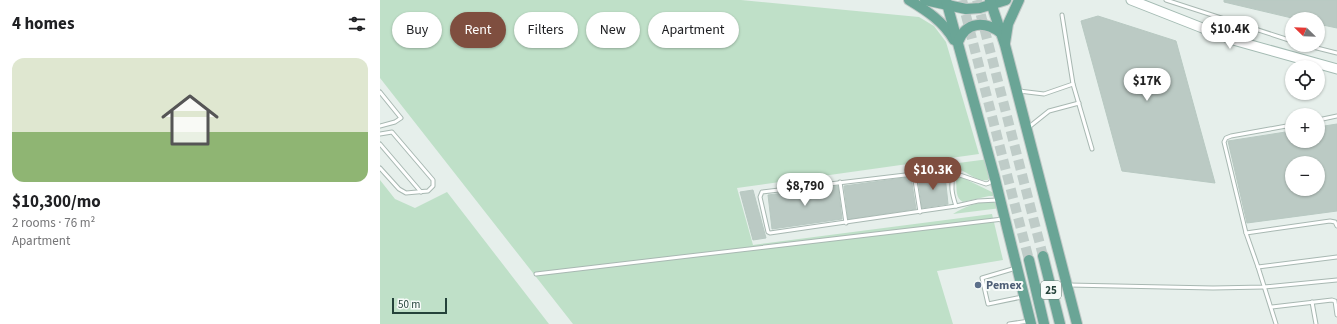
<!DOCTYPE html>
<html lang="en">
<head>
<meta charset="utf-8">
<style>
  :root { --surface:#fff; --page:#f6f6f6; --text:#202124; --muted:#757577; --line:#e0e0e0; --accent:#7f4e3f }
  body { margin:0; font-family:"Source Sans 3",sans-serif; background:var(--page); color:var(--text); height:100vh; display:flex; flex-direction:column; font-size:15px; white-space:nowrap }
  * { box-sizing:border-box; margin:0 }
  p { font-size:13px; color:var(--muted) }
  .icon { flex:none; width:22px; height:22px; fill:none; stroke:currentColor; stroke-width:2; stroke-linecap:round; stroke-linejoin:round }
  .map { position:relative; flex:1; overflow:hidden }
  .sheet { display:flex; flex-direction:column; background:var(--surface); width:380px }
  .sheet>* { flex:none }
  .guide { position:absolute; left:12px; top:12px; width:380px; height:36px; display:flex; gap:8px }
  .needle { width:26px; rotate:293deg }
  .fabs { position:absolute; left:905px; top:12px; display:grid; gap:8px }
  .fabs a { display:grid; place-items:center; width:40px; height:40px; border-radius:50%; background:var(--surface); box-shadow:0 1px 3px #0004; font-size:20px }
  .scale { position:absolute; left:12px; bottom:10px; width:55px; box-sizing:border-box; padding-left:4px; border:2px solid #24423a; border-top:0; font-size:11px; line-height:14px; white-space:nowrap; color:#24423a; -webkit-text-stroke:3px #f7fbf9; paint-order:stroke }
  .price { position:absolute; translate:-50% -34px; padding:0 9px; border-radius:14px; background:#fff; color:#222; font-size:13px; line-height:26px; filter:drop-shadow(0 1px 2px #0008) }
  .price::after { content:''; position:absolute; left:50%; top:24px; width:12px; height:9px; margin-left:-6px; background:inherit; clip-path:polygon(0 0,100% 0,50% 100%) }
  .price.active { background:var(--accent); color:#fff }
  ul { padding:0; list-style:none }
  li { display:grid; align-content:center; gap:8px; height:212px; padding:0 12px }
  li+li { border-top:1px solid var(--line) }
  li span { display:grid; place-items:center; height:124px; border-radius:12px; color:#555 }
  li>.icon { margin-inline-start:auto }
  span .icon { width:72px; height:72px; fill:#fffc; stroke-width:1 }
  li b { font-size:17px }
  h2 { display:flex; justify-content:space-between; align-items:center; height:48px; padding:0 12px; font-size:17px }
  .chip { padding:0 14px; border-radius:18px; background:var(--surface); box-shadow:0 1px 3px #0004; font-size:14px; line-height:36px }
  .chip.active { background:var(--accent); color:#fff }
  main { display:flex; flex:1; min-height:0 }
  .map>svg:first-child { display:block }
  .green { fill:#bfe0c8 }
  .building { fill:#bbcac4; stroke:#b8c9c2; fill-rule:evenodd }
  .lines { fill:none; stroke-linecap:round; stroke-linejoin:round }
  .primary-tunnel { stroke:#bfccc8; stroke-width:10; stroke-dasharray:10 5; stroke-linecap:butt }
  .lane-casing { stroke:#a8b8b2; stroke-width:5 }
  .secondary-casing { stroke:#a4bbb3; stroke-width:11 }
  .primary-casing { stroke:#c2cac8; stroke-width:12 }
  .lane { stroke:#fff; stroke-width:3 }
  .secondary { stroke:#fff; stroke-width:9 }
  .primary { stroke:#6aa596; stroke-width:10 }
  .service-dot { fill:#5c6f8a; stroke:#f7fbf9; stroke-width:1.5 }
  .labels { text-anchor:middle; dominant-baseline:central; stroke-width:4; stroke-linejoin:round; paint-order:stroke }
  .shield { fill:#f7fbf9; stroke:#637a73; stroke-width:1 }
  .shield-label { font-size:11px; font-weight:bold; fill:#24423a }
  .service-label { font-size:12px; font-weight:bold; fill:#4e5e75; stroke:#f7fbf9; text-anchor:start }
</style>
</head>
<body>
<main>
<section class="sheet">
<h2>4 homes<svg class="icon" aria-label="filters" viewBox="0 0 24 24"><path d="M4 7h16M4 17h16"/><circle cx="9" cy="7" r="2"/><circle cx="15" cy="17" r="2"/></svg></h2>
<ul>
<li><span style="background:linear-gradient(#dfe7d0 60%,#8fb573 0)"><svg class="icon" aria-label="home" viewBox="0 0 24 24"><path d="M3 11l9-7 9 7M6 9v11h12V9"/></svg></span><div><b>$10,300/mo</b><p>2 rooms · 76 m²</p><p>Apartment</p></div></li>
</ul>
</section>
<div class="map">
<svg width="957" height="324" viewBox="0 0 957 324">
  <rect width="100%" height="100%" fill="#e6efeb"/>
  <g class="green">
    <polygon points="0,0 361,0 539,17 554,26 566,42 599,154 357,188 373,245 612,214 623,260 557,271 573,324 193,324 0,78"/>
    <path d="M609 159 610 176 608 180C599 182 589 174 581 170 575 168 569 166 563 165Z"/>
    <path d="M578 177H581L614 193V196H609L583 202C575 198 577 188 576 180Z"/>
    <polygon points="0,180 15,199 35,208 67,192 169,324 0,324"/>
    <path d="M611 201 620 205 621 208 573 214C585 206 596 203 611 201Z"/>
  </g>
  <g class="building">
    <polygon points="844,0 957,0 957,28 938,24 938,19 916,19 844,2"/>
    <polygon points="718,16 796,41 835,183 742,171 701,21"/>
    <path d="M957 124V211L867 223 848 141 912 131V141H938V127ZM912 163H938V189H912Z"/>
    <polygon points="562,174 565,175 568,204 542,208 538,177"/>
    <polygon points="531,177 536,209 468,219 464,186"/>
    <polygon points="458,186 462,219 392,229 388,195"/>
    <polygon points="373,190 386,238 373,240 360,192"/>
  </g>
  <g class="lines">
    <g class="primary-tunnel">
      <polyline points="582,0 649,260"/>
      <polyline points="597,0 663,256"/>
    </g>
    <defs>
      <g id="lane">
        <polyline points="786,0 912,41"/>
        <polyline points="682,15 693,84 712,149"/>
        <polyline points="925,45 957,53"/>
        <polyline points="639,91 664,94 693,84"/>
        <polyline points="0,92 21,118 15,122 0,126"/>
        <polyline points="938,120 957,116"/>
        <polyline points="912,125 851,136 846,138 844,142 866,233 878,267 957,257"/>
        <polyline points="649,127 669,111 699,103"/>
        <polyline points="0,134 12,132 53,180 53,186 48,191 26,193 19,189 0,168"/>
        <polyline points="0,144 41,192"/>
        <polyline points="574,173 559,171 382,192 380,197 388,232 390,233 576,206"/>
        <polyline points="534,174 540,212"/>
        <path d="M613 179 609 183 606 184 574 173C570 185 572 194 576 206L598 201 618 200"/>
        <polyline points="460,182 466,223"/>
        <polyline points="866,233 950,221 955,222 957,226"/>
        <polyline points="878,267 896,324"/>
        <polyline points="636,268 602,278 608,304 642,297"/>
        <polyline points="156,274 623,219"/>
        <polyline points="689,285 833,288 884,287 957,280"/>
        <polyline points="932,302 936,324"/>
        <polyline points="892,307 952,300 955,301 957,315"/>
        <polyline points="629,324 649,321"/>
      </g>
      <polyline id="secondary" points="751,0 853,40 957,69"/>
      <g id="primary">
        <path d="M529 0C547 11 563 21 574 40"/>
        <polyline points="545,0 586,9 600,8 626,0"/>
        <polyline points="566,0 614,175 651,324"/>
        <polyline points="610,0 625,45 697,324"/>
        <path d="M578 42C586 21 605 21 621 33"/>
        <polyline points="625,43 628,24 639,0"/>
        <polyline points="663,256 680,324"/>
        <polyline points="649,260 664,324"/>
      </g>
    </defs>
    <use href="#lane" class="lane-casing"/>
    <use href="#secondary" class="secondary-casing"/>
    <use href="#primary" class="primary-casing"/>
    <use href="#lane" class="lane"/>
    <use href="#secondary" class="secondary"/>
    <use href="#primary" class="primary"/>
  </g>
  <circle class="service-dot" cx="598" cy="285" r="4"/>
  <g class="labels">
    <rect class="shield" x="661" y="281" width="20" height="18" rx="3"/>
    <g class="shield-label">
      <text x="671" y="290">25</text>
    </g>
    <g class="service-label">
      <text x="606" y="285">Pemex</text>
    </g>
  </g>
</svg>
<div class="fabs">
<a><svg class="needle" viewBox="-14 -14 28 28"><path d="M0-13l5 13h-10z" fill="#e53935"/><path d="M0 13l5-13h-10z" fill="#757577"/></svg></a>
<a><svg class="icon" aria-label="locate" viewBox="0 0 24 24"><circle cx="12" cy="12" r="6"/><path d="M12 2v4M12 18v4M2 12h4M18 12h4"/></svg></a>
<a>+</a>
<a>−</a>
</div>
<div class="scale">50 m</div>
<b class="price" style="left:850px;top:50px">$10.4K</b>
<b class="price" style="left:767px;top:102px">$17K</b>
<b class="price active" style="left:553px;top:191px">$10.3K</b>
<b class="price" style="left:425px;top:207px">$8,790</b>
<div class="guide">
<a class="chip">Buy</a>
<a class="chip active">Rent</a>
<a class="chip">Filters</a>
<a class="chip">New</a>
<a class="chip">Apartment</a>
</div>
</div>
</main>
</body>
</html>
